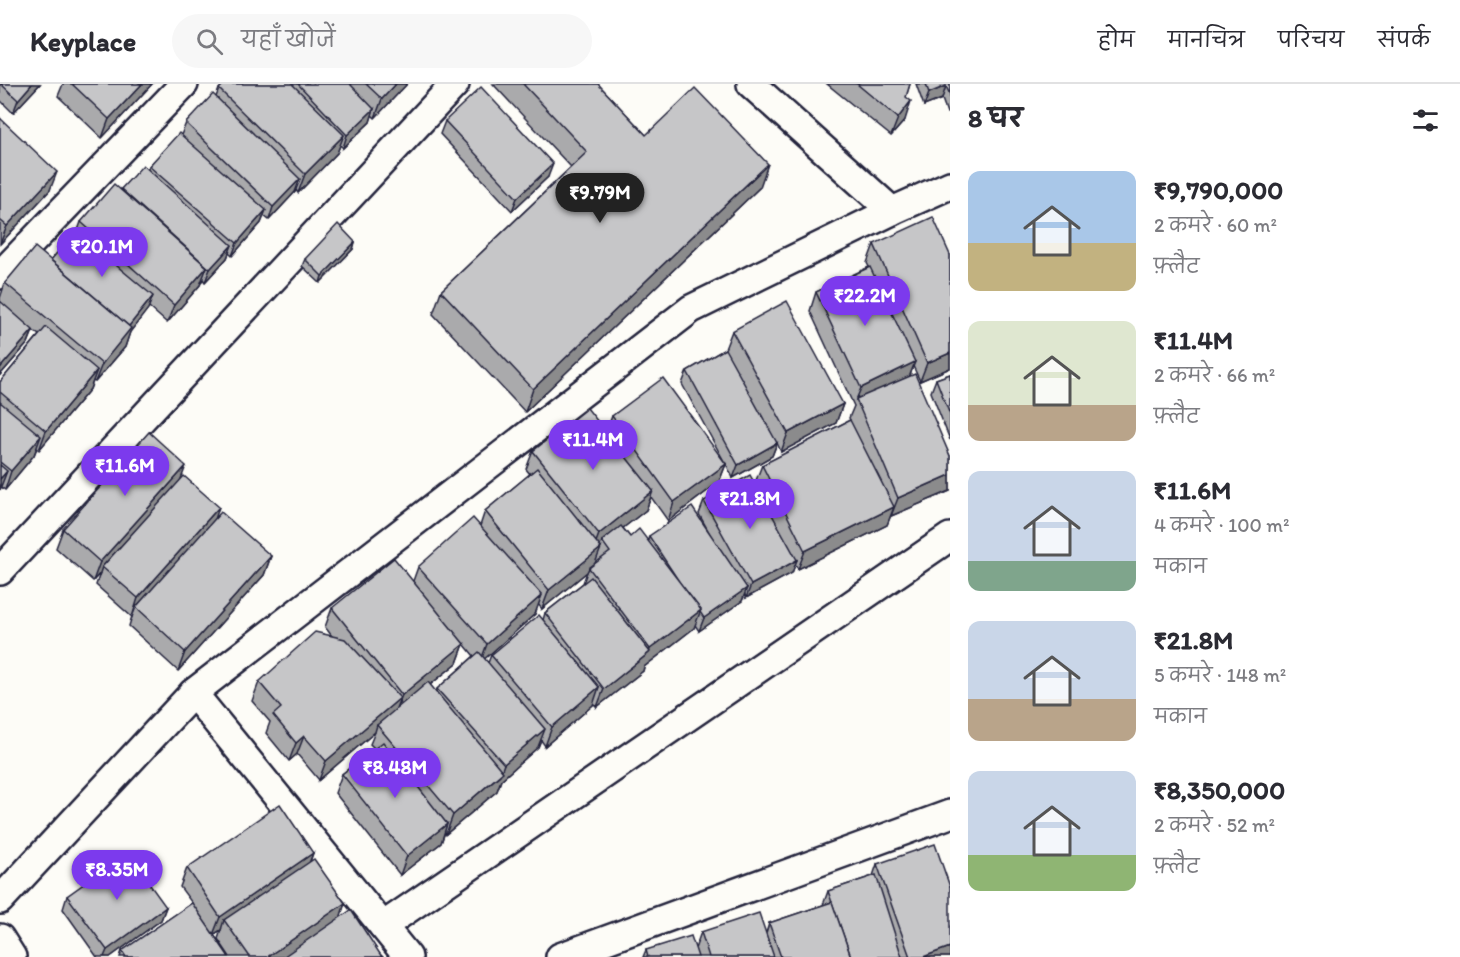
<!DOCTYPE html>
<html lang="hi">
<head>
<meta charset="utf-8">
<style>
  :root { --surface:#fff; --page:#f7f7f7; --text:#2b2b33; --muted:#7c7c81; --line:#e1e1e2; --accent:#7c3aed }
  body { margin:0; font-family:Itim,"Playpen Sans Deva",sans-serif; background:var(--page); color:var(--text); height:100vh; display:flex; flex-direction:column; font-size:22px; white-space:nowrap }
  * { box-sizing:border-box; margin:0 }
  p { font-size:20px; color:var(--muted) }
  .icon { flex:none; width:33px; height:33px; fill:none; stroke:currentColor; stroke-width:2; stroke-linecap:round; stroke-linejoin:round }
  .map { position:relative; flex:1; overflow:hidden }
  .drawer { display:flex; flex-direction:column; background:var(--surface); width:510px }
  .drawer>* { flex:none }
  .price { position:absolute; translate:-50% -51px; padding:0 14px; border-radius:21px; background:var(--accent); color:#fff; font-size:20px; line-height:39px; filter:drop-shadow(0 2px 3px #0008) }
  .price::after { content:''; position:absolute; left:50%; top:36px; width:18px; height:14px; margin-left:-9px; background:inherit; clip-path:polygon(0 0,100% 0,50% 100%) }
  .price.on { background:#222; color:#fff }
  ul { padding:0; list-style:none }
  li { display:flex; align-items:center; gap:18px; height:150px; padding:0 18px }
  li span { display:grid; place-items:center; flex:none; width:168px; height:120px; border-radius:12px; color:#555 }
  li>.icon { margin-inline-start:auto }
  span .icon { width:72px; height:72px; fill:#fffc; stroke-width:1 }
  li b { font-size:26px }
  h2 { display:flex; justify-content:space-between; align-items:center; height:72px; padding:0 18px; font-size:26px }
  header { display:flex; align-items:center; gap:36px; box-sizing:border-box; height:84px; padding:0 30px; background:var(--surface); border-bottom:2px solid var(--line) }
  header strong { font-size:28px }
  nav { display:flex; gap:33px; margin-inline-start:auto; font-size:21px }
  .search { width:420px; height:54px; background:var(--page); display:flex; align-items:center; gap:15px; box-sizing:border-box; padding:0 21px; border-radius:33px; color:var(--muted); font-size:22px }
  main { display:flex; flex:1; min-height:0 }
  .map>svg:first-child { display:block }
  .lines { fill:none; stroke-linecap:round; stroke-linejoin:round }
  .street-casing { stroke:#22223b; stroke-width:32 }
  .street { stroke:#fdfcf7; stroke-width:27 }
  .wall { fill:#aaaaac; stroke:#22223b; stroke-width:1.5; fill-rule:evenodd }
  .shaded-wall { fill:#8b8b8c; stroke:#22223b; stroke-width:1.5 }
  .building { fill:#c6c6c8; stroke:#22223b; stroke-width:1.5 }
</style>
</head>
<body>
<header>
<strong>Keyplace</strong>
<div class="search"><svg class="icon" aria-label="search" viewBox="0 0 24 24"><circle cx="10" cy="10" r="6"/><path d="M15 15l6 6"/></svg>यहाँ खोजें</div>
<nav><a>होम</a><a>मानचित्र</a><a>परिचय</a><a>संपर्क</a></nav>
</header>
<main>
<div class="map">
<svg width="950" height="873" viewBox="0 0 950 873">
  <rect width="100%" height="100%" fill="#fdfcf7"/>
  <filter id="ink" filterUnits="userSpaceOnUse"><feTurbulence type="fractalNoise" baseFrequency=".0167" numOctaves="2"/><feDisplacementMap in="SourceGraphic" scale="12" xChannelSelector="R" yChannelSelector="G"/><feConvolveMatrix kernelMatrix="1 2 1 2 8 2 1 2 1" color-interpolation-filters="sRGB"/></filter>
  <g filter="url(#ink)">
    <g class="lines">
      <defs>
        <g id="street">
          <polyline points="751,0 892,127"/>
          <polyline points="0,191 184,0"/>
          <polyline points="0,487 455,0"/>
          <polyline points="193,609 408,873"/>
          <polyline points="0,816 193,609 691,225 892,127 950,101"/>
          <polyline points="383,842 950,453"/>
          <polyline points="0,854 12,873"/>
          <polyline points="560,873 950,730"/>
        </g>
      </defs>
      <use href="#street" class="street-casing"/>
      <use href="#street" class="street"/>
    </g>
    <g class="wall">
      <polygon points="0,0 40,0 13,29 0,16"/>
      <polygon points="63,0 152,0 102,54 58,12"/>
      <polygon points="224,0 407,0 375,34 372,31 370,38 343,64 340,61 337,69 298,109 296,106 295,108 269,136 264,132 261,139 232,172 229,169 227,174 205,198 203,195 200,201 167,239 149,223 130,248 125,263 95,298 93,297 90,305 39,366 37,364 34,371 5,406 1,403 0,406 0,298 39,251 33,247 28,259 0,291 0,214 5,199 51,177 77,149 81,138 121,105 148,85 149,82 181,51 186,39 216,13 219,5"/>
      <polygon points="493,0 598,0 646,51 760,103 525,328 433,230 441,207 571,83"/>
      <polygon points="827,0 910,0 906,13 905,36 891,52"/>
      <polygon points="916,0 950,0 950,28 947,29 942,15 924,22"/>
      <polygon points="0,34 50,106 0,160"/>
      <polygon points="445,37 548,93 512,127 440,50"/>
      <polygon points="355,158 353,165 320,199 302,182 305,175"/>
      <path d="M874 160 950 171V284L920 297 913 282 910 292 950 372V407L891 432V431L887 441 798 485 795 480 792 489 746 514 745 511 742 517 699 547 695 541 694 544 644 583 643 587 597 623 593 619V621L545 662 541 656 538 663 501 696 497 707 446 750 445 748 441 759 400 791 335 709 342 690 375 665 370 660 375 648 319 696 297 670 289 677 266 649 270 638 252 617 259 598 332 552 325 543 332 524 413 497 418 483 480 442 485 427 530 390 526 385 533 367 606 348 612 332 725 379 682 300 687 287 725 265 732 247 843 320 836 339 781 368 777 359 772 372 733 394 726 380 719 398 668 437 651 413 646 426 623 444 630 453 648 456 649 452 710 450 699 430 704 417 765 420 755 399 762 381 850 336 849 334 854 322 810 227 816 208 869 183 867 179ZM587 488 583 499 545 529 543 536 491 571 488 579 484 575 535 530 538 520 542 525ZM464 560 474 572 437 605 436 608 430 601 457 579Z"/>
      <polygon points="950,290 950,356 931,308 936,295"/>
      <polygon points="181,395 216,433 271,472 264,491 178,587 129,542 132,532 132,533 96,501 100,489 93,497 56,464 63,445"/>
      <polygon points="313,769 310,778 345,819 340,833 383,873 230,873 218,855 221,846 214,851 229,873 120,873 122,867 192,819 180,803 187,784"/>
      <polygon points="877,780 950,873 643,873 646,866 695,865 701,848 766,849 769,839 823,821 828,807 873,792"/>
      <polygon points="67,812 166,823 161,836 110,873 97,873 63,825"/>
    </g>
    <g class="shaded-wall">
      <polygon points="32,0 40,0 13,29 18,16"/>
      <polygon points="142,0 152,0 102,54 109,35"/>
      <polygon points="396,0 407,0 375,34 382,15"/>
      <polygon points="946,2 942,15 924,22 929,9"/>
      <polygon points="911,17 905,36 891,52 898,34"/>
      <polygon points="374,25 370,38 343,64 347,51"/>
      <polygon points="344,51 337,69 298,109 305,90"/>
      <polygon points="553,80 548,93 512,127 517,114"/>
      <polygon points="768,80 760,103 525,328 533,305"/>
      <polygon points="57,88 50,106 0,160 7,142"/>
      <polygon points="300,95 295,108 269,136 273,123"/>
      <polygon points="266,126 261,139 232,172 237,159"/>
      <polygon points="355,158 353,165 320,199 322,192"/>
      <polygon points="232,161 227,174 205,198 210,185"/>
      <polygon points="207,183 200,201 167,239 174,221"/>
      <polygon points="153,212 148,225 130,248 125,263 95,298 102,280 129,242"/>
      <polygon points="33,246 28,259 0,291 0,284"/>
      <polygon points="950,269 950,284 920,297 927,279"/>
      <polygon points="915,278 908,296 856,316 861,304"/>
      <polygon points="97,286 90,305 39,366 46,347"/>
      <polygon points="843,320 836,339 781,368 788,349"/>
      <polygon points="41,352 34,371 5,406 11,387"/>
      <polygon points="777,359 772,372 733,394 738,381"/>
      <polygon points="726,380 719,398 668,437 674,418"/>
      <polygon points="186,382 179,400 102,483 100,489 93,497 100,478"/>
      <polygon points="7,387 0,405 0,406 0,395"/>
      <polygon points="950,391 950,407 891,432 898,414"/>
      <polygon points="653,407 646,426 604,459 602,457 600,462 592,469 599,450"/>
      <polygon points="219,423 213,442 136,523 132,533 138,514"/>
      <polygon points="894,423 887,441 798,485 805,467"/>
      <polygon points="601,464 594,482 589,484 587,488 542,525 549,506"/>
      <polygon points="271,472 264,491 178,587 185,568"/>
      <polygon points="797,476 792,489 746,514 751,501"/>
      <polygon points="747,504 742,517 699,547 704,534"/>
      <polygon points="542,511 535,530 480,579 487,560"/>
      <polygon points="701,526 694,544 644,583 643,587 597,623 604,605 649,569 650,565"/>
      <polygon points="464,560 457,579 395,629 402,611"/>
      <polygon points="599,603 593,621 545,662 552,643"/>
      <polygon points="400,614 393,632 377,641 375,648 319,696 326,677"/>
      <polygon points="545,645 538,663 501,696 497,707 446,750 453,731 500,691 504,680"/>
      <polygon points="304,652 297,670 289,677 296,659"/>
      <polygon points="447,740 441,759 400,791 407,772"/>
      <polygon points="313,769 306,787 224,836 221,846 213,851 220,833"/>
      <polygon points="345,819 339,838 287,873 267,873"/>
      <polygon points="166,823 161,836 110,873 104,873 107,866"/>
      <polygon points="950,863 950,873 923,873"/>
    </g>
    <g class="building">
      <polygon points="1,0 32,0 18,16"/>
      <polygon points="72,0 142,0 109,35"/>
      <polygon points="224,0 292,0 344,51 305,90 219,5"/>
      <polygon points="298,0 350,0 374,25 347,51"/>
      <polygon points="366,0 396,0 382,15"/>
      <polygon points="523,0 598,0 646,51 695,4 768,80 533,305 441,207 587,68"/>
      <polygon points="857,0 910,0 906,13 911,17 898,34"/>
      <polygon points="926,0 950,0 950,11 946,2 929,9"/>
      <polygon points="481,3 553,80 517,114 445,37"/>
      <polygon points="213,10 300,95 273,123 186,39"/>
      <polygon points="0,34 57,88 7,142 0,136"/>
      <polygon points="179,49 266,126 237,159 149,82"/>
      <polygon points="143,81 232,161 210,185 121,105"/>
      <polygon points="114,100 207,183 174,221 81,138"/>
      <polygon points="933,133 950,171 950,269 927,279 874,160"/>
      <polygon points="338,140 355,158 322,192 305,175"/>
      <polygon points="75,147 153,212 129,242 51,176"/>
      <polygon points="35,163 131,244 102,280 5,199"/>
      <polygon points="870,183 915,278 861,304 816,208"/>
      <polygon points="0,217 33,246 0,284"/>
      <polygon points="787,217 843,320 788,349 732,247"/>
      <polygon points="46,243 97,286 46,347 0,308 0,298"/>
      <polygon points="725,265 777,359 738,381 687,287"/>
      <polygon points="915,290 950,372 950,391 898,414 856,315"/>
      <polygon points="950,290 950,331 936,295"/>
      <polygon points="663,294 726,380 674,418 612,332"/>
      <polygon points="0,318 41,352 11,387 0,378"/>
      <polygon points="587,324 653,407 599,450 533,367"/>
      <polygon points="850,336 894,423 805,467 762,381"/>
      <polygon points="149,348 186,382 100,478 63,445"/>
      <polygon points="0,381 7,387 0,395"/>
      <polygon points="537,384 601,464 549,506 485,427"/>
      <polygon points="750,391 797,476 751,501 704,417"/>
      <polygon points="184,392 219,423 138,514 102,483"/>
      <polygon points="692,423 747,504 704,534 700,528 701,526 680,499 649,452"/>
      <polygon points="221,428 271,472 185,568 136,523"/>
      <polygon points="473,434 542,511 487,560 418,483"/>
      <polygon points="621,442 630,453 639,445 701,526 650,565 589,484 610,468 602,457"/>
      <polygon points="394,474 464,560 402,611 332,524"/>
      <polygon points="591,493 650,568 604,605 545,529"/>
      <polygon points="539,531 599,603 552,643 491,571"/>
      <polygon points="315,548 345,555 400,614 326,677 304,652 296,659 273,631 281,624 259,598"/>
      <polygon points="479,568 545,645 504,680 437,605"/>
      <polygon points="428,598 503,688 453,731 377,641"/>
      <polygon points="383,658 447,740 407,772 342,690"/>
      <polygon points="280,720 313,769 220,833 187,784"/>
      <polygon points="935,760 950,803 950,863 923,873 910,873 877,780"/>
      <polygon points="127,769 166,823 107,866 67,812"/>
      <polygon points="314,775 345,819 267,873 250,873 224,836"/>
      <polygon points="876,791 902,873 851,873 828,807"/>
      <polygon points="832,818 851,873 781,873 769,839"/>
      <polygon points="192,819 229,873 126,873 122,867"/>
      <polygon points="351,826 382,873 283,873"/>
      <polygon points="759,829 774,873 709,873 701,848"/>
      <polygon points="691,852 698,873 648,873 646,866"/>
    </g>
  </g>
</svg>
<b class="price on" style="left:600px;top:140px">₹9.79M</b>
<b class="price" style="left:102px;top:194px">₹20.1M</b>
<b class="price" style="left:865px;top:243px">₹22.2M</b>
<b class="price" style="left:593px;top:387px">₹11.4M</b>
<b class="price" style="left:125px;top:413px">₹11.6M</b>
<b class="price" style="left:750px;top:446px">₹21.8M</b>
<b class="price" style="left:395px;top:715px">₹8.48M</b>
<b class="price" style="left:117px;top:817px">₹8.35M</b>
</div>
<section class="drawer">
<h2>8 घर<svg class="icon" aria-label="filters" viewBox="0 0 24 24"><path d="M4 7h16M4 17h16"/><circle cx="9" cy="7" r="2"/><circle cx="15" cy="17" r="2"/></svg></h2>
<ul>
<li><span style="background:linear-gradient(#a9c7e8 60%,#c2b280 0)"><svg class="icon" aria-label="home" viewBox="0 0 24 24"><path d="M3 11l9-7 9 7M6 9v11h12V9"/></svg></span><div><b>₹9,790,000</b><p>2 कमरे · 60 m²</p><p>फ़्लैट</p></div></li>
<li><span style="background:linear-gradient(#dfe7d0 70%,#b9a48a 0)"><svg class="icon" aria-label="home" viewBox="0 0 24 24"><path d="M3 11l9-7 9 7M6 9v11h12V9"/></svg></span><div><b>₹11.4M</b><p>2 कमरे · 66 m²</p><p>फ़्लैट</p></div></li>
<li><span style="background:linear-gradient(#c9d6e8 75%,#7fa58c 0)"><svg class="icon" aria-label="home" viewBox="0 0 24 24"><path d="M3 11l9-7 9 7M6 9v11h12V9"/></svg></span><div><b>₹11.6M</b><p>4 कमरे · 100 m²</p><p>मकान</p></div></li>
<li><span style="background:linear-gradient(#c9d6e8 65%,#b9a48a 0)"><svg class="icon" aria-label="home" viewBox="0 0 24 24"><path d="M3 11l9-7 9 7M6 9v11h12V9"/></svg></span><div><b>₹21.8M</b><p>5 कमरे · 148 m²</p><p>मकान</p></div></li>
<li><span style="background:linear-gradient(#c9d6e8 70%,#8fb573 0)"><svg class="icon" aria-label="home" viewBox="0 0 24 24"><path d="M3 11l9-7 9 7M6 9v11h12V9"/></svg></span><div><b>₹8,350,000</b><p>2 कमरे · 52 m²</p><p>फ़्लैट</p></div></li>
</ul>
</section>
</main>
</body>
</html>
